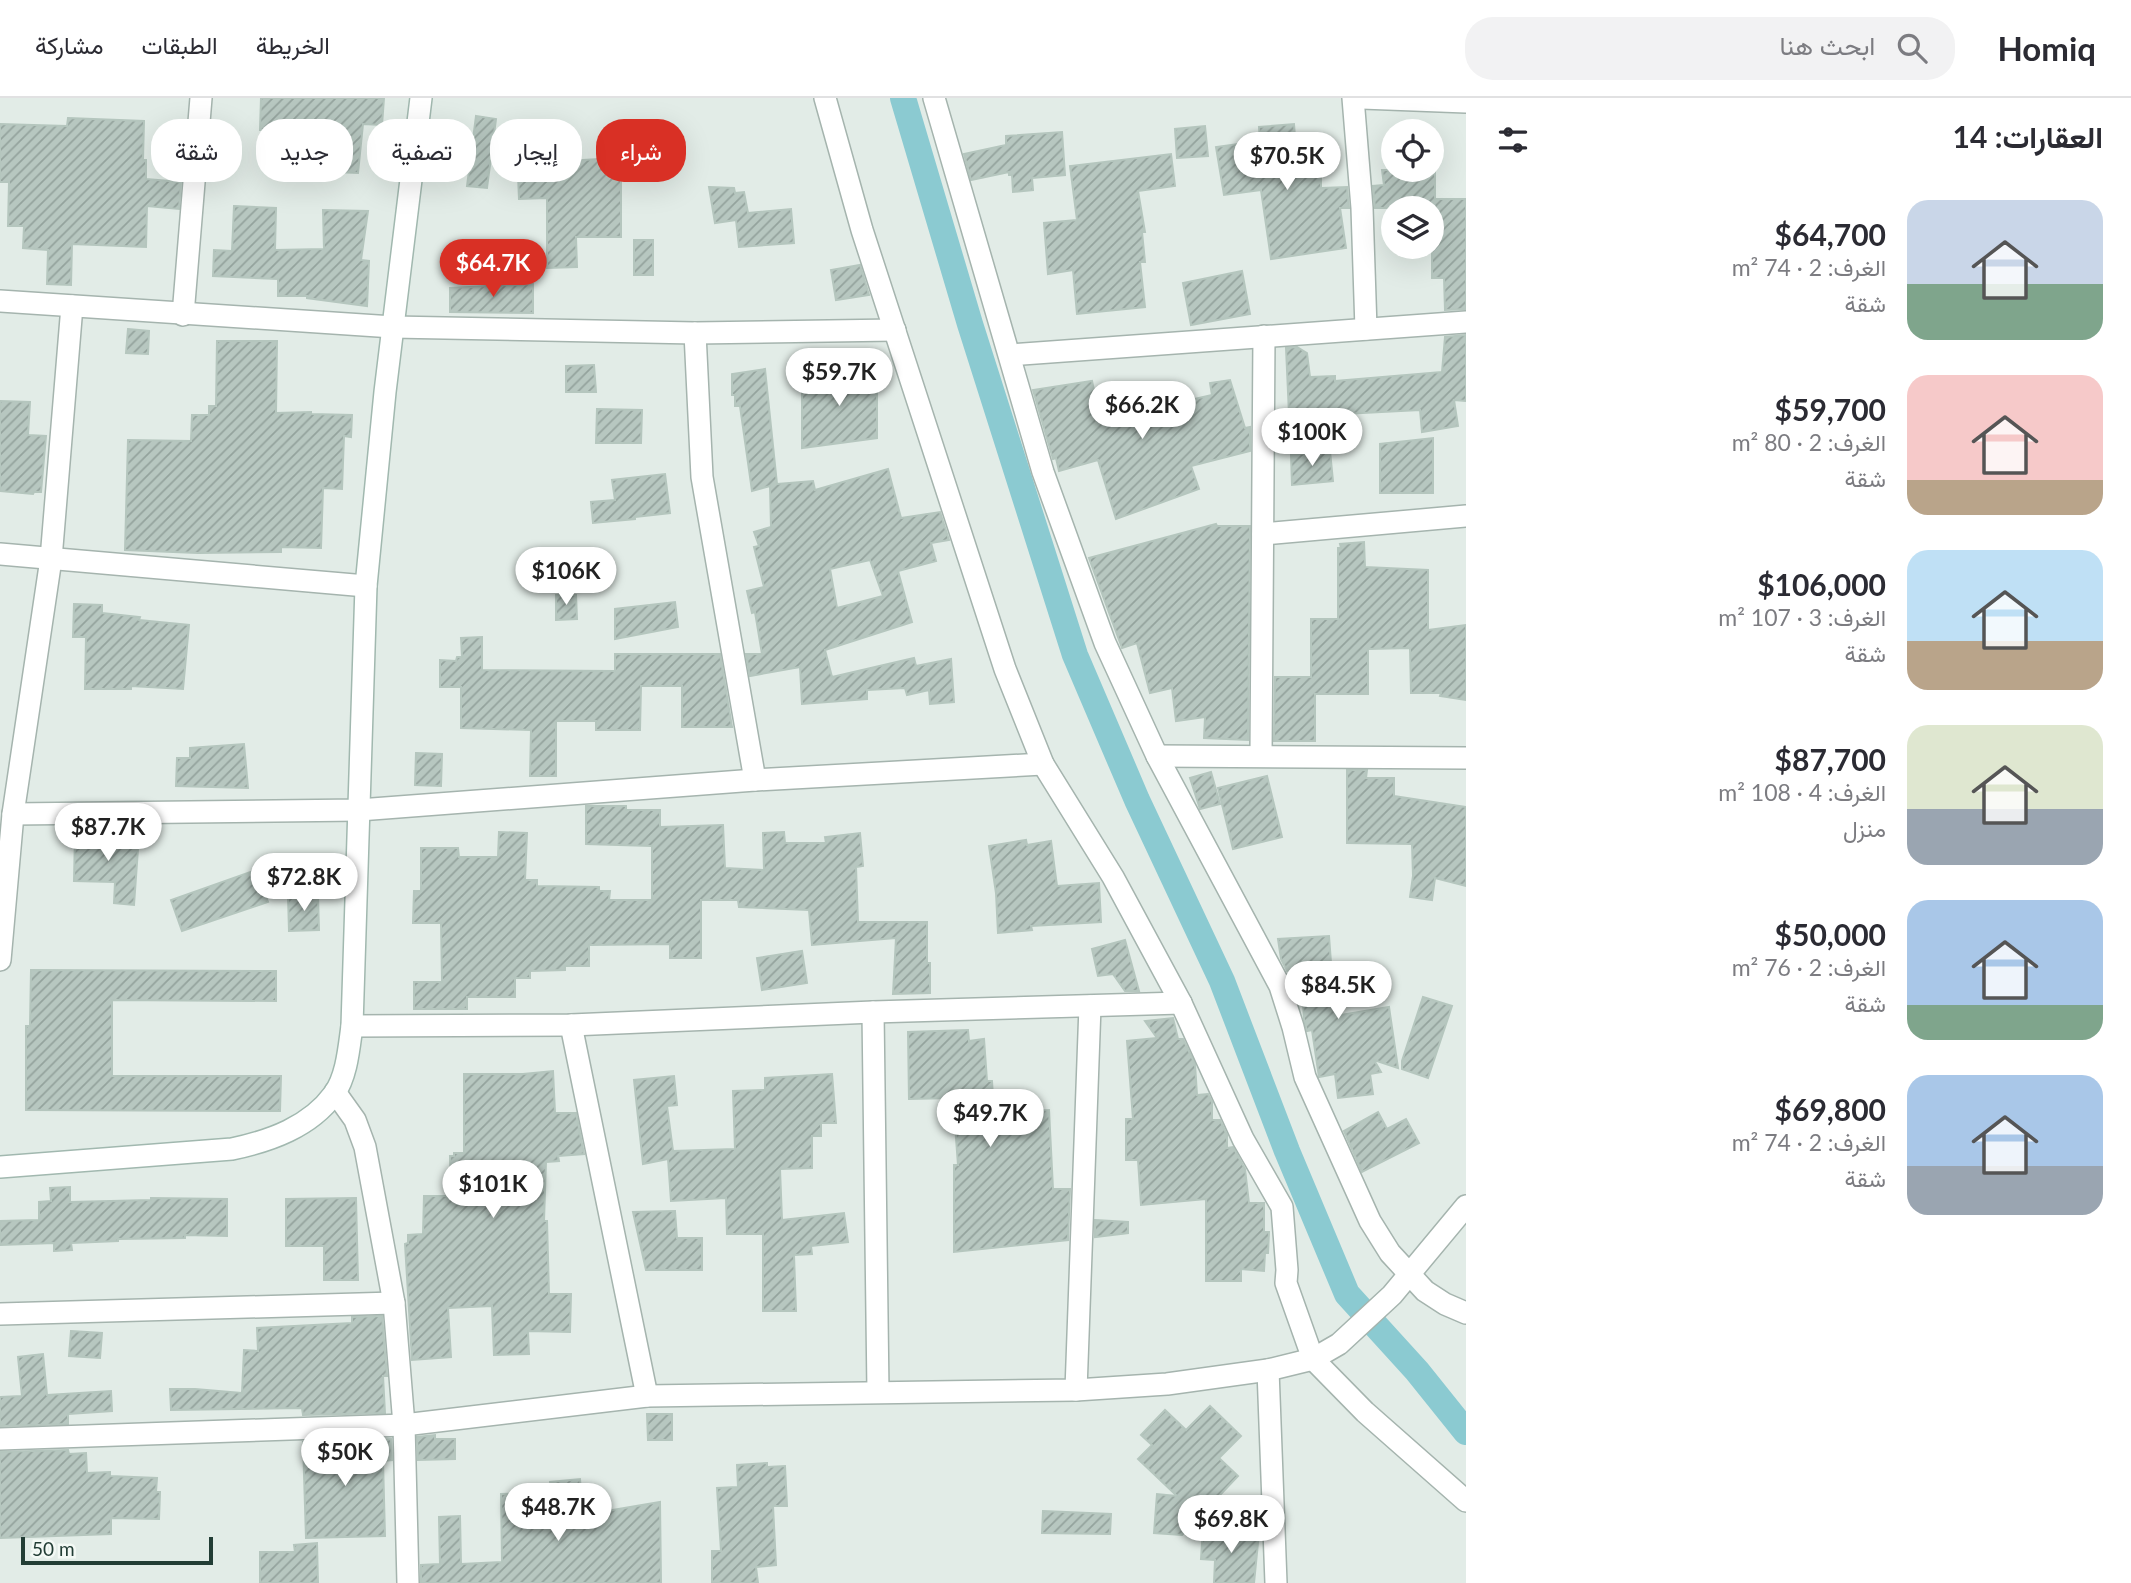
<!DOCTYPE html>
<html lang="ar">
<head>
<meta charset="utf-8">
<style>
  :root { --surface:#fff; --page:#f2f2f3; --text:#2b2b33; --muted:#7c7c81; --line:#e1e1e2; --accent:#d93025 }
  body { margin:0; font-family:Lato,Vazirmatn,sans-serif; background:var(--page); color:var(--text); direction:rtl; height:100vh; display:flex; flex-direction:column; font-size:26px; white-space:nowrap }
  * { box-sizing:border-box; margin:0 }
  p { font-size:23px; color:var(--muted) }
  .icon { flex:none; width:38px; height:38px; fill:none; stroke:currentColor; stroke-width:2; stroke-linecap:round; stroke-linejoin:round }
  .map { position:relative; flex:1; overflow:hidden; direction:ltr }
  .panel { display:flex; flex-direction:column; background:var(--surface); width:665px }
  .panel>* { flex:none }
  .guide { position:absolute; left:21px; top:21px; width:665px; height:63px; direction:rtl; display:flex; gap:14px }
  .controls { position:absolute; left:1381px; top:21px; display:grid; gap:14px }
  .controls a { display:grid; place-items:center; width:63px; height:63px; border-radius:50%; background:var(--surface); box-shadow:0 7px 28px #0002; font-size:35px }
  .scale { position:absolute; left:21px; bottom:18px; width:192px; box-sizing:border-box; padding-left:7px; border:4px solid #223d35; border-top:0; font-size:19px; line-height:24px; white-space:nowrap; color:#223d35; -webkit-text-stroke:5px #f3f9f5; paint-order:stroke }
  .price { position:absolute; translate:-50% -60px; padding:0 16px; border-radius:24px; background:#fff; color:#222; font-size:23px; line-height:46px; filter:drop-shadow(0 2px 4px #0008) }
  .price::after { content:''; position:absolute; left:50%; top:42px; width:21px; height:16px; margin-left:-10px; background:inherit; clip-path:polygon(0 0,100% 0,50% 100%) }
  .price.selected { background:var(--accent); color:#fff }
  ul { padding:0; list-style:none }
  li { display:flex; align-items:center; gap:21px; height:175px; padding:0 28px }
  li span { display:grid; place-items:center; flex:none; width:196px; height:140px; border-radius:21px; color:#555 }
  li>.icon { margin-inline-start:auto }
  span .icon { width:84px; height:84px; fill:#fffc; stroke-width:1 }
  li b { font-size:30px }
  h2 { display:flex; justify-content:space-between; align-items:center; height:84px; padding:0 28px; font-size:30px }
  .pill { padding:0 24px; border-radius:28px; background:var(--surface); box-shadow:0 7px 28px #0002; font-size:24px; line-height:63px }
  .pill.selected { background:var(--accent); color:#fff }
  header { display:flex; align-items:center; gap:42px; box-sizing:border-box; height:98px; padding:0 35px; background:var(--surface); border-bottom:2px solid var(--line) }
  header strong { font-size:33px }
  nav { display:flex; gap:38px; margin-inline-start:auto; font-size:24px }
  .search { width:490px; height:63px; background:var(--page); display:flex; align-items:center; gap:18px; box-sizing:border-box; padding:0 24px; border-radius:28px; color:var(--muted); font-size:26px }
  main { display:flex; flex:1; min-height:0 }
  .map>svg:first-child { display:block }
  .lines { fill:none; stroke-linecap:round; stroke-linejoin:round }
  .canal { stroke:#8bcad1; stroke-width:26 }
  .building { fill:url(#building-hatch); stroke:#b5c6be; stroke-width:2; fill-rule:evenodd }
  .street-casing { stroke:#a5b4ae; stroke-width:24 }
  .secondary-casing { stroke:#a1b8af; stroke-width:24 }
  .street { stroke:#fff; stroke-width:21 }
  .secondary { stroke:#fff; stroke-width:21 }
</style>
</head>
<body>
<header>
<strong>Homiq</strong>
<div class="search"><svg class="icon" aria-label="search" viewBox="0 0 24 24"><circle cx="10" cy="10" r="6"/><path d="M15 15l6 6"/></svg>ابحث هنا</div>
<nav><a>الخريطة</a><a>الطبقات</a><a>مشاركة</a></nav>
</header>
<main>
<section class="panel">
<h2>العقارات: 14<svg class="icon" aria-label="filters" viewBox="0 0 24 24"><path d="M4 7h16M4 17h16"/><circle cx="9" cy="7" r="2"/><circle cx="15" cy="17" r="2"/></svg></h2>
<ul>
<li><span style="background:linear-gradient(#c9d6e8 60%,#7fa58c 0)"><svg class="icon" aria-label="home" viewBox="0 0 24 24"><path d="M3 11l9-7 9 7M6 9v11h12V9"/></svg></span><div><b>$64,700</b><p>الغرف: 2 · 74 m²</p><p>شقة</p></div></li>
<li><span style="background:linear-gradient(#f6c9c9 75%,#b9a48a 0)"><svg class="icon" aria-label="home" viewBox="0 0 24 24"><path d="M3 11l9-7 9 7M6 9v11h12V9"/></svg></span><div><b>$59,700</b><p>الغرف: 2 · 80 m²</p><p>شقة</p></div></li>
<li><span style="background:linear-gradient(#bfe0f5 65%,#b9a48a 0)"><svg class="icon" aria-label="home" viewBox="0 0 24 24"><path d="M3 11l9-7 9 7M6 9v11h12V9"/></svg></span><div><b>$106,000</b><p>الغرف: 3 · 107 m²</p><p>شقة</p></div></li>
<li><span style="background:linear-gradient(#dfe7d0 60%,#9aa5b1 0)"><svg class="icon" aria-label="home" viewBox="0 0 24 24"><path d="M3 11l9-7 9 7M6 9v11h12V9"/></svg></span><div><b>$87,700</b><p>الغرف: 4 · 108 m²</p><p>منزل</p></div></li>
<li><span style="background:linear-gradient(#a9c7e8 75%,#7fa58c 0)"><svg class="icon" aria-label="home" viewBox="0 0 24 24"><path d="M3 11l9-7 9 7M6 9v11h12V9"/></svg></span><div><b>$50,000</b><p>الغرف: 2 · 76 m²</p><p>شقة</p></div></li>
<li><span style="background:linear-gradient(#a9c7e8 65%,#9aa5b1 0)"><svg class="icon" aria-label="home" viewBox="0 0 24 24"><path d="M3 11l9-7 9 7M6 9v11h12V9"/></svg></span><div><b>$69,800</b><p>الغرف: 2 · 74 m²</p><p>شقة</p></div></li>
</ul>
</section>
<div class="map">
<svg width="1466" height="1485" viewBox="0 0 1466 1485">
  <defs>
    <pattern id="building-hatch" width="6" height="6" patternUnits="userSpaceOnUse" patternTransform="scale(1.75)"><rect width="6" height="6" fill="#b7c7c0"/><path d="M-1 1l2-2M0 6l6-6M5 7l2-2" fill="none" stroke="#94a39d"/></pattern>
  </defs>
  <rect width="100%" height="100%" fill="#e2ece7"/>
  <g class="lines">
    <polyline class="canal" points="903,0 970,226 1075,557 1137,702 1222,883 1287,1053 1347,1196 1417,1273 1466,1334"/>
  </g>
  <g class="building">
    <polygon points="261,0 384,0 382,27 363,26 358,75 262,71 263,32 260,32"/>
    <polygon points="476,18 496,21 487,90 467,88"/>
    <polygon points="68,20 144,23 143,62 146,62 146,81 181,84 179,111 147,108 146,149 72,146 71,187 47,186 48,152 23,150 24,128 8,128 9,84 0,84 0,26 67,28"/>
    <polygon points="1294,26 1296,51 1321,51 1321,90 1347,89 1349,110 1340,110 1346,150 1271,161 1261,92 1224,97 1216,49 1260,43 1259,29"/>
    <polygon points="1205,28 1208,58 1177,60 1175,31"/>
    <polygon points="1062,34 1065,77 1032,80 1033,92 1013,94 1012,77 1009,77 1009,74 971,82 964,56 1006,47 1006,38"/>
    <polygon points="645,45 646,72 621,73 621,139 576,139 577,169 547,170 547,100 519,101 518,77 538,80 538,54 566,54 566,63 616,60 615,46"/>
    <polygon points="1171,56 1175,88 1138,93 1145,134 1142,134 1145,164 1140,164 1145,209 1077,216 1073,172 1048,176 1044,125 1077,122 1070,68"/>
    <polygon points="1382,72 1435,72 1435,101 1466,101 1466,211 1445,212 1444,180 1432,180 1432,110 1375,110 1373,88 1384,87"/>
    <polygon points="709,89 734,90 735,95 744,94 748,115 791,111 794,145 739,149 736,122 715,125"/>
    <polygon points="234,108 276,110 275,152 324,151 323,112 368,113 361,162 369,163 367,208 307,200 307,198 278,198 278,181 213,178 214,152 232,153"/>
    <rect x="634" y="142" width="19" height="35"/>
    <polygon points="860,167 869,197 836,202 831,172"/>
    <polygon points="1242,173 1250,216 1191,227 1183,185"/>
    <polygon points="533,186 533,215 450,214 450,190"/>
    <polygon points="128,231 149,233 148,256 126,255"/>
    <polygon points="1466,237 1466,303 1454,302 1458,328 1422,334 1420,312 1306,318 1306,315 1289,316 1286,250 1297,249 1307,255 1310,279 1335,278 1335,283 1442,274 1445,239"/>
    <polygon points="217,243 277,243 276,315 311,314 311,316 352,317 351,339 344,338 342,391 323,390 321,450 281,449 281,454 198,455 125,452 128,342 191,343 192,317 209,317 209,308 216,308"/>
    <polygon points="594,267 596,294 566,294 566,268"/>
    <path d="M765 271 777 386 813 383 815 392 888 371 901 420 940 414 949 442 931 445 936 463 898 473 912 524 825 552 832 579 914 560 916 568 951 561 954 604 930 606 929 592 907 597 905 590 867 592V601L802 606 800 569 750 578 746 556H762L755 514 752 515 747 493 764 489 754 449 759 448 754 434 771 429 770 388 752 393 740 308H735V297H732V276ZM870 462 883 498 837 510 830 471Z"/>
    <polygon points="802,274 877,274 877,340 802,350"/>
    <polygon points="1230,282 1245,330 1250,329 1250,353 1191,368 1199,391 1116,421 1098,362 1059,373 1056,360 1053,361 1033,292 1092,283 1099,315 1142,300 1146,312 1212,297 1210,285"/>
    <polygon points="0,303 30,304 28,337 46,338 41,394 34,394 33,396 0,393"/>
    <polygon points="597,311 642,312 641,345 596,345"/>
    <polygon points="1433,340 1433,395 1380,395 1380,346"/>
    <polygon points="1330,353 1333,383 1292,387 1291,357"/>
    <polygon points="665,376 670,415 635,419 635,421 593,425 591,404 615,402 612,382"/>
    <polygon points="1216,426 1217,428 1250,428 1248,642 1204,640 1205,619 1176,623 1172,590 1150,595 1137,545 1122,550 1089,460"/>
    <polygon points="1364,444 1365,469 1428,472 1428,532 1466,527 1466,602 1440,598 1441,595 1411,595 1410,550 1368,551 1368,596 1315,596 1315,643 1274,643 1275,579 1311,579 1311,521 1338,521 1338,450 1341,450 1340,446"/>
    <polygon points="556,497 576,497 577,521 556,522"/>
    <polygon points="675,504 678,529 615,541 615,511"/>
    <polygon points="74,506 102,507 102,515 140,519 139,522 189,527 183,591 131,588 131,591 85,591 86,539 73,539"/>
    <polygon points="482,539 482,572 615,573 615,556 720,556 732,629 682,629 682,588 641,588 640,632 596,632 596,623 556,623 556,678 530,678 531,632 461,630 461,589 440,589 440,562 456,563 457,559 462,559 461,540"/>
    <polygon points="244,646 248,690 176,688 177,660 190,660 190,650"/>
    <polygon points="416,655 442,656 441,688 415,687"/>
    <polygon points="1347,672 1367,672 1366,680 1394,680 1394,698 1466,709 1466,788 1435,780 1432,802 1410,799 1413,778 1412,746 1347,745"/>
    <polygon points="1211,674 1220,706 1200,711 1190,680"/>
    <polygon points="1267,678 1282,739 1233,751 1218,690"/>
    <polygon points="586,708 626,708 626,712 660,712 660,729 723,727 725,770 764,772 763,735 784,734 785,745 826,745 825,739 860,735 863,768 856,769 858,824 927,824 927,865 930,865 930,895 893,896 896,840 812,847 809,812 739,809 738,802 701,802 701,860 670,860 670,846 589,847 589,868 565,868 565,872 530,873 530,880 515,880 515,899 467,899 467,911 414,911 414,884 442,884 441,825 413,825 414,793 421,793 421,750 458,750 459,759 498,759 499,734 527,735 525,782 537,782 537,788 599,789 599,793 610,793 609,802 652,802 652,748 586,746"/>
    <polygon points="75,736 139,737 134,807 114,805 115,784 74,783"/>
    <polygon points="1026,742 1027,747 1051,743 1057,788 1099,785 1101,824 1031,828 1032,832 998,835 996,795 989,748"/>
    <polygon points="256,772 268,804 182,833 171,802"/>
    <polygon points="318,797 319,832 289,833 288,798"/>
    <polygon points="1329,838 1335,918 1389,909 1398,970 1374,962 1381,974 1370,976 1373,996 1338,1000 1335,976 1319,979 1312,932 1307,933 1304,922 1301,871 1287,873 1281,861 1278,841"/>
    <polygon points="1125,842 1139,893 1125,893 1113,876 1098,878 1092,851"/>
    <polygon points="802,853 807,885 762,892 757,860"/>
    <polygon points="31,872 276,873 276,903 112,902 112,978 281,978 280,1013 26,1012 26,928 30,928"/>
    <polygon points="1423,899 1452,908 1428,980 1402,971 1402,963"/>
    <polygon points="1173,920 1178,941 1183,941 1195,966 1197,997 1208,996 1212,1004 1212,1022 1220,1022 1227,1037 1227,1050 1233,1049 1245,1071 1249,1105 1264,1105 1264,1134 1269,1134 1268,1155 1265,1155 1264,1173 1241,1171 1241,1183 1206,1183 1206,1101 1141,1107 1138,1062 1126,1062 1126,1021 1133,1021 1127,943 1157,940 1145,923"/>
    <polygon points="968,932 969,943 984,941 987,983 992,983 994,1015 1049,1012 1053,1091 1070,1091 1068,1142 954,1154 954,1067 958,1067 953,1000 909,1001 908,934"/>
    <polygon points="553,973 555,1015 576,1015 584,1056 558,1058 559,1063 546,1064 544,1123 547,1123 549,1196 571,1196 570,1234 528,1233 529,1256 494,1257 492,1208 448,1210 451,1259 412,1262 405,1146 408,1145 408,1137 423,1136 424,1098 451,1098 450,1058 454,1058 454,1055 464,1055 464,976 523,976"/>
    <polygon points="832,976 836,1025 821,1025 821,1038 812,1038 812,1070 780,1071 782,1122 844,1115 848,1144 811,1148 812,1156 794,1157 796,1213 763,1213 763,1136 727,1136 726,1100 671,1103 668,1061 643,1066 634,982 674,978 677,1007 667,1008 673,1053 735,1051 733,993 765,992 765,980"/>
    <polygon points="1378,1014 1387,1031 1406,1021 1419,1045 1362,1074 1344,1033"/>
    <polygon points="70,1089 70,1104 151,1102 151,1100 227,1101 227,1138 185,1137 185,1140 118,1141 118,1143 71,1145 72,1152 54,1153 54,1145 0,1147 0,1123 39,1122 39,1104 51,1103 50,1090"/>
    <polygon points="356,1100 358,1182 324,1182 324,1148 286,1148 286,1101"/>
    <polygon points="675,1113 677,1140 702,1140 702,1172 646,1172 633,1114"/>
    <polygon points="1095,1122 1128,1124 1128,1135 1095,1139"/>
    <polygon points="382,1218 387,1278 383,1278 385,1315 303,1317 302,1310 171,1312 170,1291 195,1291 242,1295 244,1252 258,1253 257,1230 352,1225 352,1219"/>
    <polygon points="71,1233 102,1235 100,1260 69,1258"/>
    <polygon points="43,1256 47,1297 111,1293 112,1313 68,1316 68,1326 0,1328 0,1299 22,1298 18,1259"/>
    <polygon points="1210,1308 1241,1338 1219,1360 1238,1378 1182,1437 1154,1435 1157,1396 1177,1398 1138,1361 1152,1347 1141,1337 1165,1312 1186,1332"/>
    <polygon points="647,1316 672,1316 672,1342 648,1342"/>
    <polygon points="435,1337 435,1341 455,1341 455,1361 418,1362 417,1339"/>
    <polygon points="391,1341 392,1362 383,1363 385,1438 306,1440 303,1344"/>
    <polygon points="68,1352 69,1356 86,1355 87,1375 110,1374 110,1378 157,1380 156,1394 160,1394 159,1421 111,1420 111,1436 0,1440 0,1354"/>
    <polygon points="767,1365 767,1369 785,1368 787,1408 773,1408 776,1467 756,1469 758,1485 712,1485 712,1453 721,1453 717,1390 738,1389 737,1367"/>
    <polygon points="580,1381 583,1417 660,1404 661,1485 421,1485 421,1467 440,1466 439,1419 460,1418 461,1466 502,1464 501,1396 551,1394 550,1384"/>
    <polygon points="1043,1413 1111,1416 1110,1436 1042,1435"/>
    <polygon points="1203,1430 1259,1435 1254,1485 1214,1485 1215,1462 1201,1461"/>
    <polygon points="317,1445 318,1485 260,1485 260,1454 295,1454 294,1447"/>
  </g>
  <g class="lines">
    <defs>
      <g id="street">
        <polyline points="825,0 862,132 1005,571 1043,666 1113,779 1181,905 1243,1041 1282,1109 1287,1172 1286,1185 1313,1261 1365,1314 1466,1403"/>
        <polyline points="934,0 1043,374 1105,545 1157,658 1280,888 1293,929 1305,979 1370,1123 1390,1155 1425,1193 1445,1206 1466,1215"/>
        <polyline points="1353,0 1362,110 1366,231"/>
        <polyline points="1362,0 1466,4"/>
        <polyline points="0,203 393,229 695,235 895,232"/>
        <polyline points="183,217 201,0"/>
        <polyline points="695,235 702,379 755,682"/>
        <polyline points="1010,257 1466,224"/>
        <polyline points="1263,436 1466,418"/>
        <polyline points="0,456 366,488"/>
        <polyline points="1157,658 1466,660"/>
        <polyline points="1261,658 1264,238"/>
        <polyline points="13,716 359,712 755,682 1043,666"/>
        <polyline points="0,862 13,716 51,461 72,208"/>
        <polyline points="873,914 878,1294"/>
        <polyline points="571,927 647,1298"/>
        <polyline points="352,928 571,927 873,914 1181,905"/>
        <polyline points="335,994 355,1022 365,1049 394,1205 404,1327 408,1485"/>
        <polyline points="0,1216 394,1205"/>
        <polyline points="1268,1272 1276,1485"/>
        <polyline points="1076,1292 1090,908"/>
        <polyline points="0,1341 404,1327 647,1298 1076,1292 1167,1286 1268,1272 1313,1261 1339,1246 1392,1197 1466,1108"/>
      </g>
      <path id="secondary" d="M0 1069 232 1051C270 1043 310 1029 334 996 347 978 349 949 352 928L366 488 385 294 421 0"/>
    </defs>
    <use href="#street" class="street-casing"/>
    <use href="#secondary" class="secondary-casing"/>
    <use href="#street" class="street"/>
    <use href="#secondary" class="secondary"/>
  </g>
</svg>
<div class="controls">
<a><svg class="icon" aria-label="locate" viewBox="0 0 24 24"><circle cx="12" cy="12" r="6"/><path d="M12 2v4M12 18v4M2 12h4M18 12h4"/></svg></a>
<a><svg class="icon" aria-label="layers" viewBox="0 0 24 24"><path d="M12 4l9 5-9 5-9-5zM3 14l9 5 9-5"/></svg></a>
</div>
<div class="scale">50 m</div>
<b class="price" style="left:1287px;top:94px">$70.5K</b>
<b class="price selected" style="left:493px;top:201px">$64.7K</b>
<b class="price" style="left:839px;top:310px">$59.7K</b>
<b class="price" style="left:1142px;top:343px">$66.2K</b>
<b class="price" style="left:1312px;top:370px">$100K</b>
<b class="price" style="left:566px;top:509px">$106K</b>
<b class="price" style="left:108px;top:765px">$87.7K</b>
<b class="price" style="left:304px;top:815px">$72.8K</b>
<b class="price" style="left:1338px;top:923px">$84.5K</b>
<b class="price" style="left:990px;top:1051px">$49.7K</b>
<b class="price" style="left:493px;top:1122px">$101K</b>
<b class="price" style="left:345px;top:1390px">$50K</b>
<b class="price" style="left:558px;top:1445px">$48.7K</b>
<b class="price" style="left:1231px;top:1457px">$69.8K</b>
<div class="guide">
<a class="pill selected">شراء</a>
<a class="pill">إيجار</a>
<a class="pill">تصفية</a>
<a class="pill">جديد</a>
<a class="pill">شقة</a>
</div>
</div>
</main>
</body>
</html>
